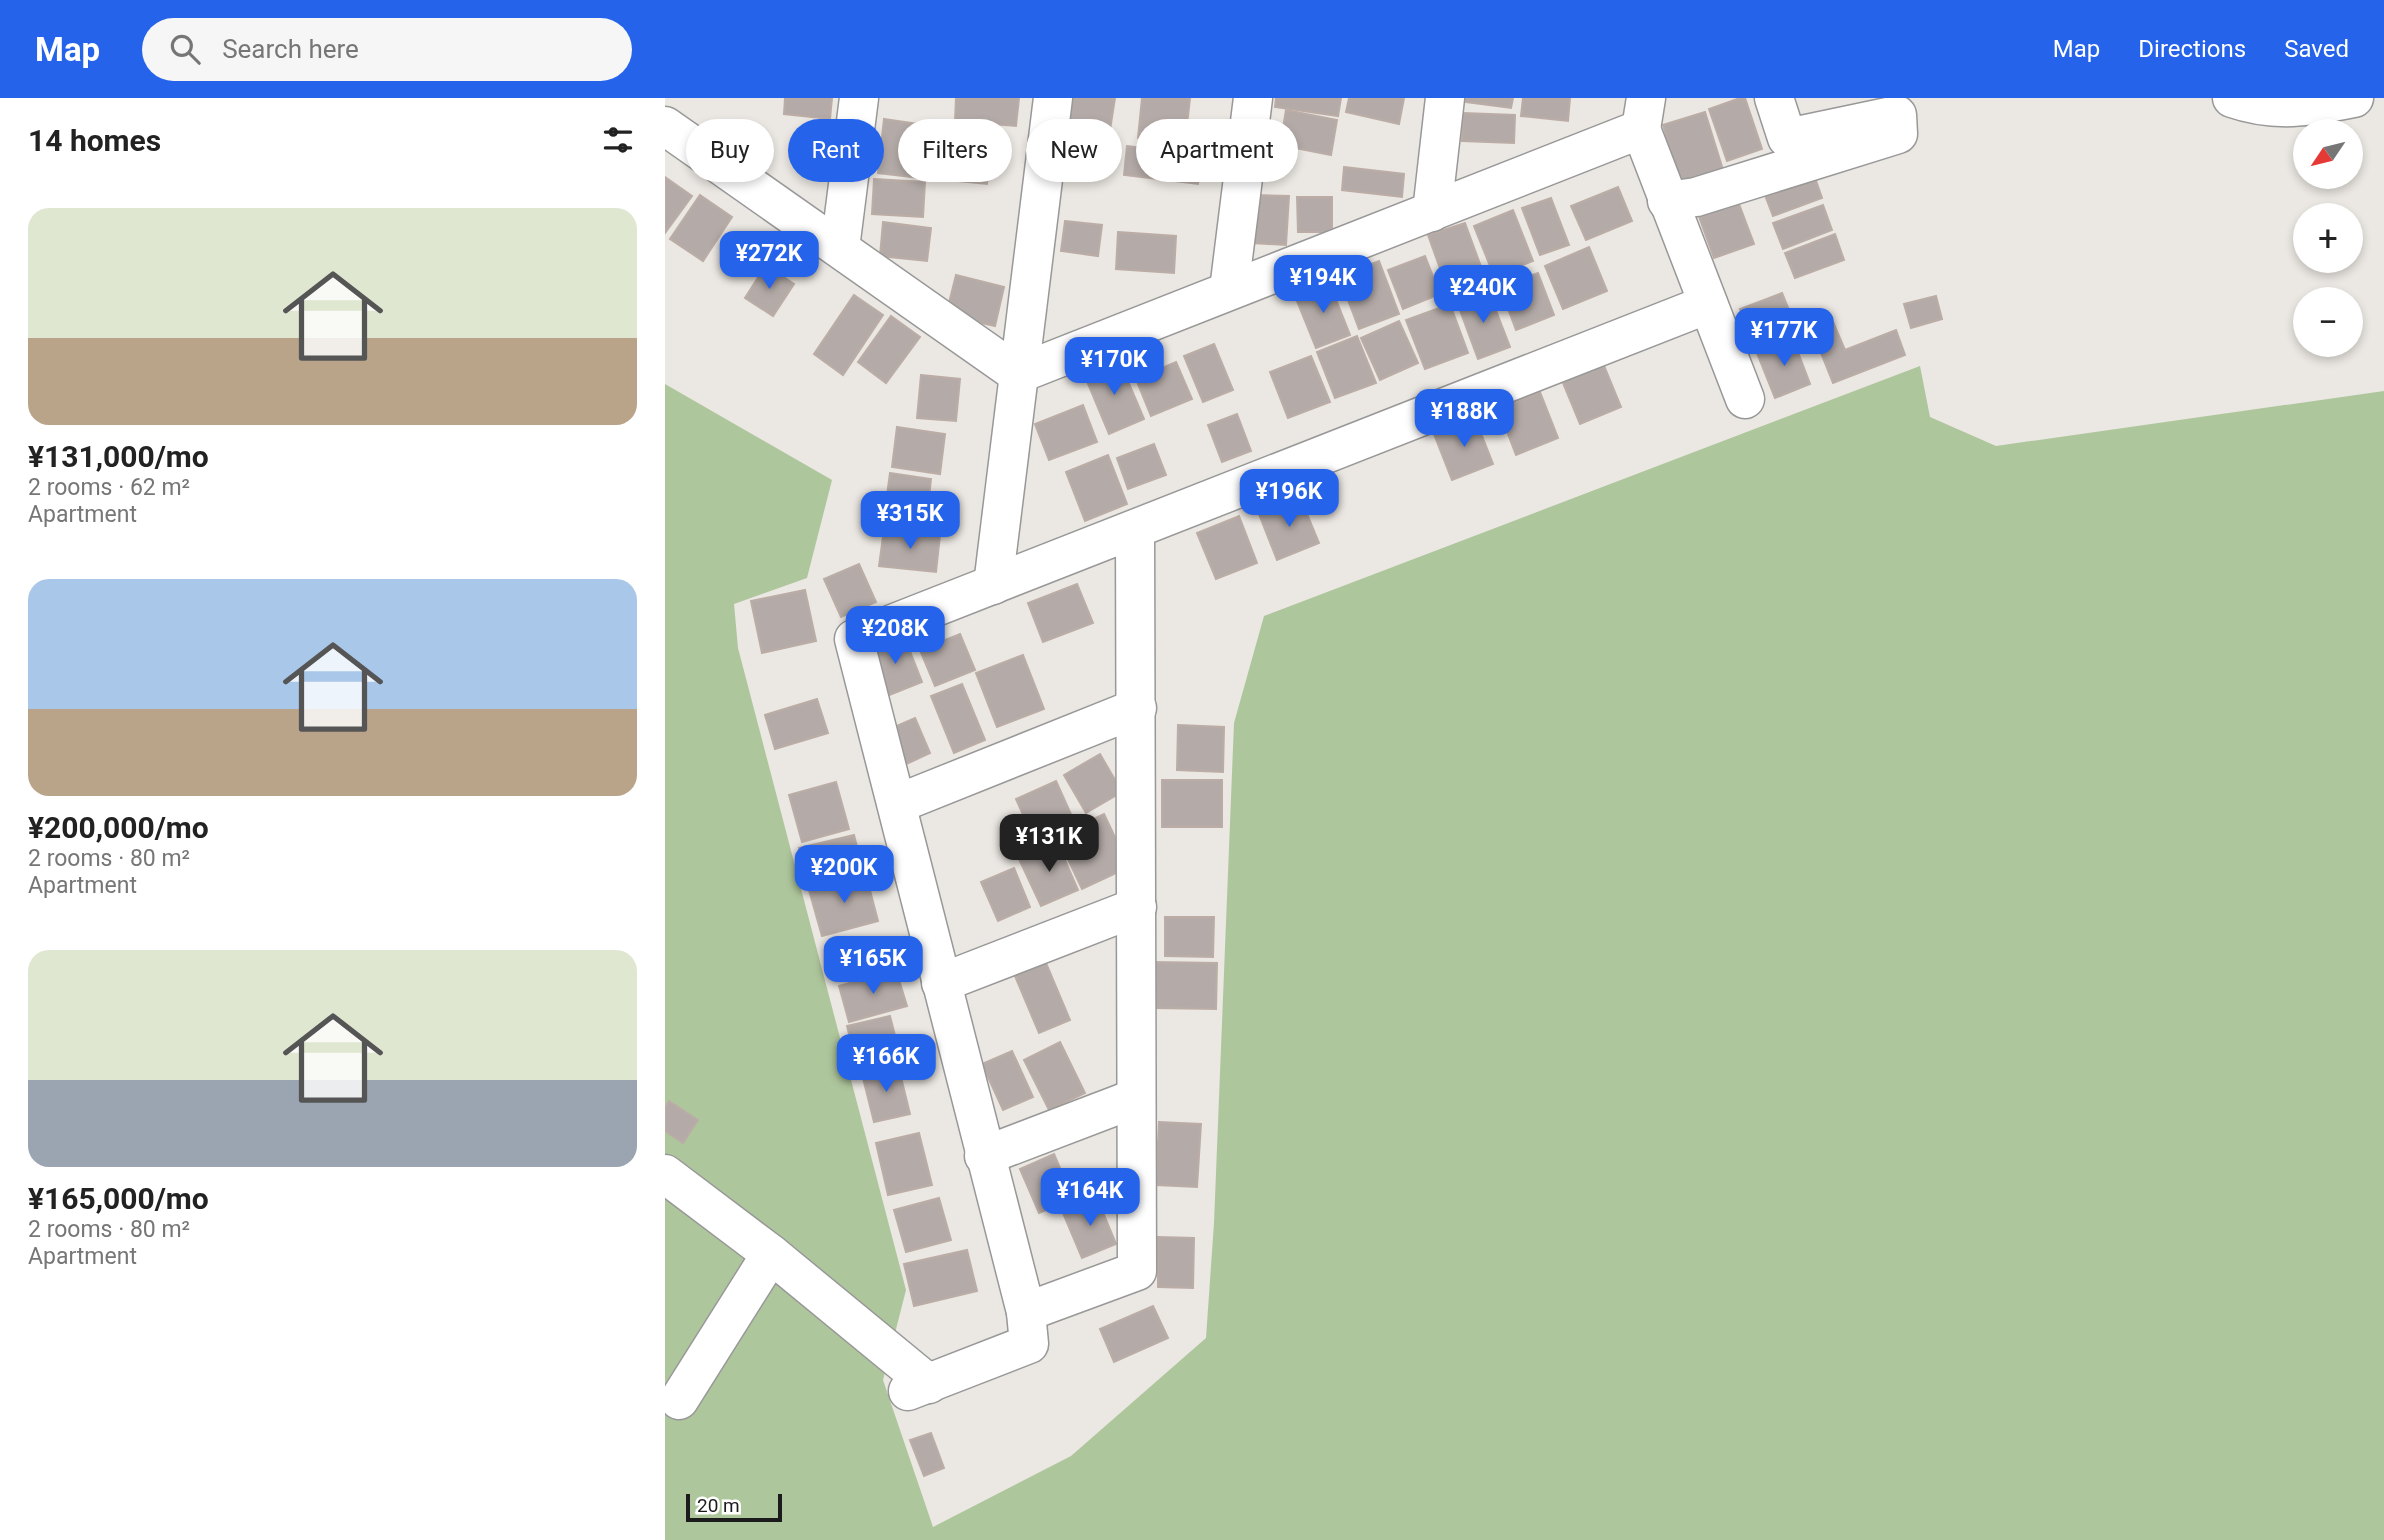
<!DOCTYPE html>
<html lang="en">
<head>
<meta charset="utf-8">
<style>
  :root { --surface:#fff; --page:#f6f6f6; --text:#222; --muted:#767676; --accent:#2563eb }
  body { margin:0; font-family:Roboto,sans-serif; background:var(--page); color:var(--text); height:100vh; display:flex; flex-direction:column; font-size:26px; white-space:nowrap }
  * { box-sizing:border-box; margin:0 }
  p { font-size:23px; color:var(--muted) }
  .icon { flex:none; width:38px; height:38px; fill:none; stroke:currentColor; stroke-width:2; stroke-linecap:round; stroke-linejoin:round }
  .map { position:relative; flex:1; overflow:hidden }
  .panel { display:flex; flex-direction:column; background:var(--surface); width:665px }
  .panel>* { flex:none }
  .guide { position:absolute; left:21px; top:21px; width:665px; height:63px; display:flex; gap:14px }
  .needle { width:46px; rotate:235deg }
  .tools { position:absolute; left:1628px; top:21px; display:grid; gap:14px }
  .tools a { display:grid; place-items:center; width:70px; height:70px; border-radius:50%; background:var(--surface); box-shadow:0 4px 10px #0003; font-size:35px }
  .scale { position:absolute; left:21px; bottom:18px; width:96px; box-sizing:border-box; padding-left:7px; border:4px solid #1b1b1b; border-top:0; font-size:19px; line-height:24px; white-space:nowrap; color:#1b1b1b; -webkit-text-stroke:5px #fff; paint-order:stroke }
  .price { position:absolute; translate:-50% -60px; padding:0 16px; border-radius:14px; background:var(--accent); color:#fff; font-size:23px; line-height:46px; filter:drop-shadow(0 2px 4px #0008) }
  .price::after { content:''; position:absolute; left:50%; top:42px; width:21px; height:16px; margin-left:-10px; background:inherit; clip-path:polygon(0 0,100% 0,50% 100%) }
  .price.current { background:#222; color:#fff }
  ul { padding:0; list-style:none }
  li { display:grid; align-content:center; gap:14px; height:371px; padding:0 28px }
  li span { display:grid; place-items:center; height:217px; border-radius:21px; color:#555 }
  li>.icon { margin-inline-start:auto }
  span .icon { width:126px; height:126px; fill:#fffc; stroke-width:1 }
  li b { font-size:30px }
  h2 { display:flex; justify-content:space-between; align-items:center; height:84px; padding:0 28px; font-size:30px }
  .chip { padding:0 24px; border-radius:32px; background:var(--surface); box-shadow:0 4px 10px #0003; font-size:24px; line-height:63px }
  .chip.current { background:var(--accent); color:#fff }
  header { display:flex; align-items:center; gap:42px; box-sizing:border-box; height:98px; padding:0 35px; background:var(--accent); color:#fff }
  header strong { font-size:33px }
  nav { display:flex; gap:38px; margin-inline-start:auto; font-size:24px }
  .search { width:490px; height:63px; background:var(--page); display:flex; align-items:center; gap:18px; box-sizing:border-box; padding:0 24px; border-radius:38px; color:var(--muted); font-size:26px }
  main { display:flex; flex:1; min-height:0 }
  .map>svg:first-child { display:block }
  .forest { fill:#aec69c }
  .building { fill:#b4aba8; stroke:#bbada6; stroke-width:2 }
  .lines { fill:none; stroke-linecap:round; stroke-linejoin:round }
  .minor-casing { stroke:#989898; stroke-width:41 }
  .minor { stroke:#fff; stroke-width:38 }
</style>
</head>
<body>
<header>
<strong>Map</strong>
<div class="search"><svg class="icon" aria-label="search" viewBox="0 0 24 24"><circle cx="10" cy="10" r="6"/><path d="M15 15l6 6"/></svg>Search here</div>
<nav><a>Map</a><a>Directions</a><a>Saved</a></nav>
</header>
<main>
<section class="panel">
<h2>14 homes<svg class="icon" aria-label="filters" viewBox="0 0 24 24"><path d="M4 7h16M4 17h16"/><circle cx="9" cy="7" r="2"/><circle cx="15" cy="17" r="2"/></svg></h2>
<ul>
<li><span style="background:linear-gradient(#dfe7d0 60%,#b9a48a 0)"><svg class="icon" aria-label="home" viewBox="0 0 24 24"><path d="M3 11l9-7 9 7M6 9v11h12V9"/></svg></span><div><b>¥131,000/mo</b><p>2 rooms · 62 m²</p><p>Apartment</p></div></li>
<li><span style="background:linear-gradient(#a9c7e8 60%,#b9a48a 0)"><svg class="icon" aria-label="home" viewBox="0 0 24 24"><path d="M3 11l9-7 9 7M6 9v11h12V9"/></svg></span><div><b>¥200,000/mo</b><p>2 rooms · 80 m²</p><p>Apartment</p></div></li>
<li><span style="background:linear-gradient(#dfe7d0 60%,#9aa5b1 0)"><svg class="icon" aria-label="home" viewBox="0 0 24 24"><path d="M3 11l9-7 9 7M6 9v11h12V9"/></svg></span><div><b>¥165,000/mo</b><p>2 rooms · 80 m²</p><p>Apartment</p></div></li>
</ul>
</section>
<div class="map">
<svg width="1719" height="1442" viewBox="0 0 1719 1442">
  <rect width="100%" height="100%" fill="#ebe7e2"/>
  <polygon class="forest" points="1255,268 1265,319 1331,348 1719,293 1719,1442 0,1442 0,286 167,382 142,480 69,506 73,550 241,1192 218,1282 268,1429 406,1358 541,1240 549,1125 569,625 599,518"/>
  <g class="building">
    <polygon points="120,0 167,0 165,21 119,16"/>
    <polygon points="291,0 354,0 351,28 290,23"/>
    <polygon points="401,0 450,0 445,32 397,24"/>
    <polygon points="477,0 525,0 520,46 473,40"/>
    <polygon points="611,0 676,0 673,18 610,9"/>
    <polygon points="684,0 739,0 734,26 681,14"/>
    <polygon points="801,0 848,0 846,10 800,4"/>
    <polygon points="858,0 905,0 903,23 856,18"/>
    <polygon points="1075,0 1080,0 1097,51 1062,63 1044,11"/>
    <polygon points="621,12 672,22 666,57 615,47"/>
    <polygon points="1040,14 1059,75 1016,88 998,27"/>
    <polygon points="798,15 850,17 849,45 797,43"/>
    <polygon points="219,21 261,27 255,80 213,75"/>
    <polygon points="288,40 326,45 322,86 284,82"/>
    <polygon points="462,48 536,57 533,86 459,77"/>
    <polygon points="679,69 739,76 737,99 677,92"/>
    <polygon points="1148,74 1157,100 1108,118 1098,92"/>
    <polygon points="0,79 27,98 0,135"/>
    <polygon points="209,81 260,84 258,119 207,116"/>
    <polygon points="953,89 967,123 921,142 906,108"/>
    <polygon points="35,97 67,119 38,163 5,141"/>
    <polygon points="589,97 624,98 621,147 587,145"/>
    <polygon points="1071,98 1089,146 1049,160 1032,113"/>
    <polygon points="632,99 667,99 667,134 633,134"/>
    <polygon points="886,100 904,147 875,157 857,110"/>
    <polygon points="1158,107 1167,132 1118,151 1108,125"/>
    <polygon points="848,112 868,163 829,178 809,128"/>
    <polygon points="400,123 437,127 433,158 396,153"/>
    <polygon points="218,124 266,130 262,163 215,158"/>
    <polygon points="800,125 819,177 782,190 763,137"/>
    <polygon points="453,134 511,138 509,175 451,171"/>
    <polygon points="1170,136 1179,162 1130,180 1120,155"/>
    <polygon points="924,149 942,193 898,211 880,168"/>
    <polygon points="760,158 775,196 738,211 723,172"/>
    <polygon points="714,163 734,216 694,231 674,178"/>
    <polygon points="101,167 129,186 108,218 80,200"/>
    <polygon points="873,175 889,217 851,232 835,189"/>
    <polygon points="291,177 339,189 330,228 281,217"/>
    <polygon points="664,184 685,237 651,250 630,198"/>
    <polygon points="823,192 845,249 813,261 792,204"/>
    <polygon points="1117,195 1133,234 1091,251 1075,211"/>
    <polygon points="189,197 218,217 178,277 149,256"/>
    <polygon points="1271,198 1277,221 1246,230 1239,206"/>
    <polygon points="785,206 803,255 760,271 741,222"/>
    <polygon points="226,218 255,239 221,285 193,264"/>
    <polygon points="734,223 753,265 715,282 696,240"/>
    <polygon points="1168,224 1180,252 1231,232 1240,257 1168,285 1147,232"/>
    <polygon points="692,238 711,285 670,300 652,254"/>
    <polygon points="1128,241 1145,286 1110,300 1092,255"/>
    <polygon points="549,246 568,292 538,304 519,258"/>
    <polygon points="646,258 665,304 623,320 605,274"/>
    <polygon points="454,262 479,321 444,336 419,276"/>
    <polygon points="937,263 956,309 915,326 896,280"/>
    <polygon points="511,264 527,301 486,318 471,281"/>
    <polygon points="256,277 295,281 291,323 252,320"/>
    <polygon points="875,294 893,340 851,357 833,310"/>
    <polygon points="418,307 432,344 384,362 370,326"/>
    <polygon points="572,316 586,353 557,364 543,327"/>
    <polygon points="810,320 828,366 787,382 769,336"/>
    <polygon points="232,329 280,336 275,376 227,369"/>
    <polygon points="489,346 501,377 463,391 452,360"/>
    <polygon points="443,357 462,406 420,423 401,374"/>
    <polygon points="225,375 266,381 261,426 219,420"/>
    <polygon points="635,399 654,445 612,462 594,416"/>
    <polygon points="574,418 592,465 551,481 532,435"/>
    <polygon points="219,431 275,437 271,474 214,468"/>
    <polygon points="194,466 211,504 176,519 159,481"/>
    <polygon points="412,486 428,525 378,544 363,505"/>
    <polygon points="140,492 151,543 97,555 86,503"/>
    <polygon points="295,536 310,572 270,588 255,552"/>
    <polygon points="239,538 257,584 222,598 204,552"/>
    <polygon points="358,557 379,611 332,629 311,575"/>
    <polygon points="297,586 320,642 289,655 266,598"/>
    <polygon points="152,601 163,635 110,651 100,617"/>
    <polygon points="250,620 265,655 235,669 220,633"/>
    <polygon points="513,627 559,629 558,674 512,672"/>
    <polygon points="435,656 457,694 421,715 399,677"/>
    <rect x="497" y="682" width="60" height="47"/>
    <polygon points="391,683 409,723 369,741 351,701"/>
    <polygon points="171,684 184,731 137,744 124,697"/>
    <polygon points="439,716 464,769 417,791 392,738"/>
    <polygon points="189,737 199,776 144,789 134,750"/>
    <polygon points="392,744 413,792 376,808 354,761"/>
    <polygon points="349,770 365,809 333,823 316,784"/>
    <polygon points="201,777 213,823 157,838 144,792"/>
    <polygon points="500,819 549,819 548,859 500,858"/>
    <polygon points="378,858 405,922 374,935 347,871"/>
    <polygon points="488,864 552,865 551,911 488,910"/>
    <polygon points="231,872 242,908 184,924 174,888"/>
    <polygon points="225,918 236,961 193,971 182,928"/>
    <polygon points="395,944 420,995 384,1012 359,962"/>
    <polygon points="347,953 368,999 338,1012 317,966"/>
    <polygon points="233,967 245,1016 209,1024 197,976"/>
    <polygon points="4,1003 33,1022 18,1045 0,1033 0,1010"/>
    <polygon points="494,1024 536,1026 532,1089 491,1087"/>
    <polygon points="254,1035 267,1087 223,1097 211,1045"/>
    <polygon points="389,1056 408,1101 374,1115 355,1071"/>
    <polygon points="274,1100 286,1142 241,1154 229,1112"/>
    <polygon points="432,1100 451,1146 417,1160 398,1115"/>
    <polygon points="493,1139 529,1140 528,1190 493,1189"/>
    <polygon points="302,1152 312,1193 249,1208 239,1166"/>
    <polygon points="488,1208 503,1240 449,1264 435,1231"/>
    <polygon points="266,1335 279,1370 259,1378 245,1342"/>
  </g>
  <g class="lines">
    <defs>
      <g id="minor">
        <path d="M1567 0C1610 15 1645 9 1689 0"/>
        <polyline points="0,28 353,276 976,31 981,0"/>
        <polyline points="976,31 1080,301"/>
        <polyline points="1002,103 1031,99 1233,36 1232,17 1122,40 1109,0"/>
        <polyline points="767,114 780,0"/>
        <polyline points="175,150 194,0"/>
        <polyline points="564,192 588,0"/>
        <polyline points="470,431 472,1173 361,1214 189,541 1043,206"/>
        <polyline points="328,487 388,0"/>
        <polyline points="232,706 472,610"/>
        <polyline points="276,885 472,809"/>
        <polyline points="319,1058 471,1000"/>
        <polyline points="0,1076 106,1156 264,1286"/>
        <polyline points="243,1293 364,1246 361,1214"/>
        <polyline points="14,1302 106,1156"/>
      </g>
    </defs>
    <use href="#minor" class="minor-casing"/>
    <use href="#minor" class="minor"/>
  </g>
</svg>
<div class="tools">
<a><svg class="needle" viewBox="-14 -14 28 28"><path d="M0-13l5 13h-10z" fill="#e53935"/><path d="M0 13l5-13h-10z" fill="#767676"/></svg></a>
<a>+</a>
<a>−</a>
</div>
<div class="scale">20 m</div>
<b class="price" style="left:104px;top:193px">¥272K</b>
<b class="price" style="left:658px;top:217px">¥194K</b>
<b class="price" style="left:818px;top:227px">¥240K</b>
<b class="price" style="left:1119px;top:270px">¥177K</b>
<b class="price" style="left:449px;top:299px">¥170K</b>
<b class="price" style="left:799px;top:351px">¥188K</b>
<b class="price" style="left:624px;top:431px">¥196K</b>
<b class="price" style="left:245px;top:453px">¥315K</b>
<b class="price" style="left:230px;top:568px">¥208K</b>
<b class="price current" style="left:384px;top:776px">¥131K</b>
<b class="price" style="left:179px;top:807px">¥200K</b>
<b class="price" style="left:208px;top:898px">¥165K</b>
<b class="price" style="left:221px;top:996px">¥166K</b>
<b class="price" style="left:425px;top:1130px">¥164K</b>
<div class="guide">
<a class="chip">Buy</a>
<a class="chip current">Rent</a>
<a class="chip">Filters</a>
<a class="chip">New</a>
<a class="chip">Apartment</a>
</div>
</div>
</main>
</body>
</html>
